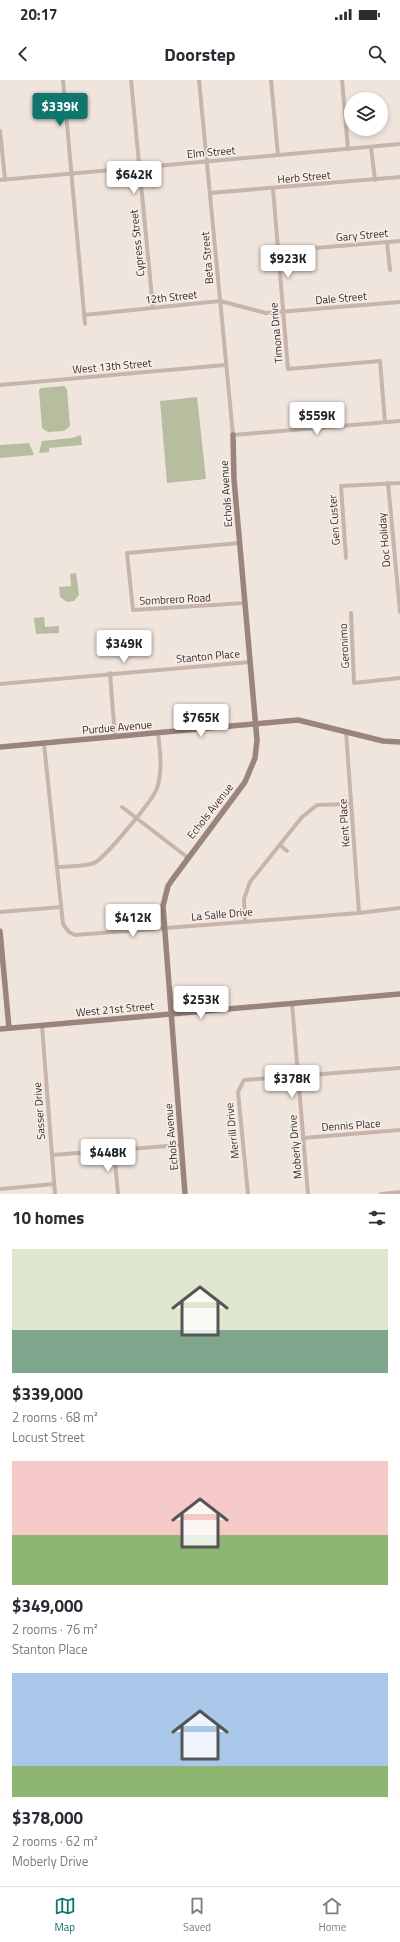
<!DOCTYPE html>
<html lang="en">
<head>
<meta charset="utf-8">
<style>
  :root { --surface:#fff; --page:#f2f2f3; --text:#2b2b33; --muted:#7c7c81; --line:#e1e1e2; --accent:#0f766e }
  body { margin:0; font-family:"Titillium Web",sans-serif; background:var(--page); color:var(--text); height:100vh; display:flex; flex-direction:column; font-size:15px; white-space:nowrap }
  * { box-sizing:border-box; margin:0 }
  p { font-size:13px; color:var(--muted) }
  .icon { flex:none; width:22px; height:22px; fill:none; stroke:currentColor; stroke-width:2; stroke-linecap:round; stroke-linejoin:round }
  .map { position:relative; height:1114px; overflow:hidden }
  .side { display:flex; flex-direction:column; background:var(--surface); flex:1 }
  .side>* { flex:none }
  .tools { position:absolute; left:344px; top:12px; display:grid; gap:8px }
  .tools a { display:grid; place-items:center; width:44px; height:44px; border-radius:50%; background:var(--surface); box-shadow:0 2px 6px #0003; font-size:20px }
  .price { position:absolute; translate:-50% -34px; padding:0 9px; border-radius:4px; background:#fff; color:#222; font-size:13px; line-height:26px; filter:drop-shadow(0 1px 2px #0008) }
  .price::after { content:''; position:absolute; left:50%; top:24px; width:12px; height:9px; margin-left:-6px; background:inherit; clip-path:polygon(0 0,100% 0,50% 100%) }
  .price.active { background:var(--accent); color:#fff }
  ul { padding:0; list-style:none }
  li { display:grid; align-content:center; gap:8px; height:212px; padding:0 12px }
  li span { display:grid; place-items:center; height:124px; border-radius:0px; color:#555 }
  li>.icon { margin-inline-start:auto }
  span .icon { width:72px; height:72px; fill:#fffc; stroke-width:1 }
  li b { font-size:17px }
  h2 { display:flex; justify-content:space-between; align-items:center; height:48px; padding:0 12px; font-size:17px }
  .status { display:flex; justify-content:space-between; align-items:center; height:28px; padding:0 20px; background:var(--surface); direction:ltr }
  .status svg { height:11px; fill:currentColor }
  header { display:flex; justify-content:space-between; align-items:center; height:52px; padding:0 12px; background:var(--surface); font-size:18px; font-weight:700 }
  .menu { display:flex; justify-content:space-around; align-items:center; height:56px; border-top:1px solid var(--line); background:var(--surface); font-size:11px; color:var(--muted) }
  .menu a { display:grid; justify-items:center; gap:2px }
  .menu .active { color:var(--accent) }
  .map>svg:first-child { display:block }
  .green { fill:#b6be9f }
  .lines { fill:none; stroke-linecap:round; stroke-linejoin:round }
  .street { stroke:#c7b5aa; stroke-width:4 }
  .secondary { stroke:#9a847c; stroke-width:5.5 }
  .labels { text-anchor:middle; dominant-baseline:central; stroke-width:3; stroke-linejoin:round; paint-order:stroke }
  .street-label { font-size:11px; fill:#352c29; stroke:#f8f0e9 }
</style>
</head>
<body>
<div class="status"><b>20:17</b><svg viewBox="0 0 49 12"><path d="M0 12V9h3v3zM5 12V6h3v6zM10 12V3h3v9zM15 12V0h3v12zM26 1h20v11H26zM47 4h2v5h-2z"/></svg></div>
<header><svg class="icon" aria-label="back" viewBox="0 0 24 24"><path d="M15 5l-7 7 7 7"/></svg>Doorstep<svg class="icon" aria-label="search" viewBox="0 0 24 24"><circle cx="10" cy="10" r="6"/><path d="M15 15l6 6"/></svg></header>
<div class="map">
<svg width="400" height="1114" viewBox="0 0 400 1114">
  <rect width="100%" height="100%" fill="#f0e5dd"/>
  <g class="green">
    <polygon points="64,306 67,309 70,346 64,351 48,352 42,348 39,310 41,308"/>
    <polygon points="197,317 206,399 167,403 160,321"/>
    <polygon points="81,355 82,365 49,368 49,372 39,373 42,361 72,358"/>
    <polygon points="29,363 34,375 0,378 0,365"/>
    <polygon points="76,493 79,515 74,521 67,522 60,517 59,507 71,506 70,494"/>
    <polygon points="44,537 45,547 59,546 59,553 36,554 34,538"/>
  </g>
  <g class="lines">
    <g class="street">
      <polyline points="63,0 85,244"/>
      <polyline points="131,0 153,228"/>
      <polyline points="199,0 233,355 400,341"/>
      <polyline points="271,0 278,75"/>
      <polyline points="342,0 348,69"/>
      <polyline points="0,51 5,99"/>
      <polyline points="371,67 375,100"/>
      <polyline points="0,100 400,64"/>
      <polyline points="273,109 288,289 380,281 385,342"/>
      <polyline points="210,113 400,97"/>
      <polyline points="387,162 390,190"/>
      <polyline points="278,171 400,161"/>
      <polyline points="84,235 220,221 266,233 400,222"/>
      <polyline points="0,305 225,285"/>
      <polyline points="388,403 400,532"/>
      <polyline points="240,463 127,473 133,530 245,523"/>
      <polyline points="346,478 341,406 400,403"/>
      <polyline points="351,533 354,603 400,598"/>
      <polyline points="110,593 115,657"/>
      <polyline points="0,604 250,582"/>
      <polyline points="346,652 359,833"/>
      <polyline points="44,664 63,844 69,852 75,855 359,833 400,828"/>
      <polyline points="122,727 187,777"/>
      <polyline points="280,765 287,771"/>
      <path d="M58 787C69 786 83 787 94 783 104 779 154 719 157 708 163 690 160 671 158 653"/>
      <polyline points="0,832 61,827"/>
      <polyline points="245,841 244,819 250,802 302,737 317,725 351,724"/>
      <polyline points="292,923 308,1114"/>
      <polyline points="42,946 55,1114"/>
      <polyline points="303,1058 400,1050"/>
      <polyline points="114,1071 118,1114"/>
      <polyline points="52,1075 181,1065"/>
      <polyline points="0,1109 54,1104"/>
      <polyline points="248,1114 238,1012 244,1000 400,988"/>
      <polyline points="381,1114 400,1112"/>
    </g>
    <g class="secondary">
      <polyline points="0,667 298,640 383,661 400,662"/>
      <polyline points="0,851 9,948"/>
      <polyline points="0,949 400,914"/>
      <polyline points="185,1114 163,826 168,806 172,800 245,702 255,678 257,660 234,399 233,355"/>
    </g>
  </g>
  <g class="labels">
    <g class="street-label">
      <text transform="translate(211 72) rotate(-5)">Elm Street</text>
      <text transform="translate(304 97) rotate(-5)">Herb Street</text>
      <text transform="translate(362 155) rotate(-5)">Gary Street</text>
      <text transform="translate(137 163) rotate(-96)">Cypress Street</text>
      <text transform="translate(207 178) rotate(-95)">Beta Street</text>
      <text transform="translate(171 217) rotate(-6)">12th Street</text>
      <text transform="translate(341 218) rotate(-5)">Dale Street</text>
      <text transform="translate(276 253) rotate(-95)">Timona Drive</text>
      <text transform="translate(112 286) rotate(-5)">West 13th Street</text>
      <text transform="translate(226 414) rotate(-94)">Echols Avenue</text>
      <text transform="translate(334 440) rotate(-94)">Gen Custer</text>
      <text transform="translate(384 460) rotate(-95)">Doc Holiday</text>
      <text transform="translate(175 519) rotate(-3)">Sombrero Road</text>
      <text transform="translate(344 566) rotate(-93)">Geronimo</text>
      <text transform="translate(208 576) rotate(-5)">Stanton Place</text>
      <text transform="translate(117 647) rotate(-5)">Purdue Avenue</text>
      <text transform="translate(210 731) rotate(-52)">Echols Avenue</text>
      <text transform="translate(344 743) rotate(-94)">Kent Place</text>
      <text transform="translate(222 834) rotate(-5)">La Salle Drive</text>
      <text transform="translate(115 929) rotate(-5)">West 21st Street</text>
      <text transform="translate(39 1031) rotate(-94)">Sasser Drive</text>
      <text transform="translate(351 1045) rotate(-4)">Dennis Place</text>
      <text transform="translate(232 1051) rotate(-96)">Merrill Drive</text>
      <text transform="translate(171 1057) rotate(-95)">Echols Avenue</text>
      <text transform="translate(295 1067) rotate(-95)">Moberly Drive</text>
    </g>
  </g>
</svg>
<div class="tools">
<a><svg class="icon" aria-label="layers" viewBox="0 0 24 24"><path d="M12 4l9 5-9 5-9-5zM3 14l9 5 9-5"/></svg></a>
</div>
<b class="price active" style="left:60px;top:47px">$339K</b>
<b class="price" style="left:134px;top:115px">$642K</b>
<b class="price" style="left:288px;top:199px">$923K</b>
<b class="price" style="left:317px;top:356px">$559K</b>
<b class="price" style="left:124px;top:584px">$349K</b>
<b class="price" style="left:201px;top:658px">$765K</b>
<b class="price" style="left:133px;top:858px">$412K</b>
<b class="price" style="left:201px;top:940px">$253K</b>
<b class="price" style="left:292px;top:1019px">$378K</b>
<b class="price" style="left:108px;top:1093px">$448K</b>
</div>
<section class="side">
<h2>10 homes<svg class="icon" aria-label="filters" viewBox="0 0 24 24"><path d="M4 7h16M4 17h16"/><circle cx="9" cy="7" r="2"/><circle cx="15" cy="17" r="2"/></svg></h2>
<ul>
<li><span style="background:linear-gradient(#dfe7d0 65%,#7fa58c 0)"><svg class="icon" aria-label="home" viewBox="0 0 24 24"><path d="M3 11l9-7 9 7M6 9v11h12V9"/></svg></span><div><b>$339,000</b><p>2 rooms · 68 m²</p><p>Locust Street</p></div></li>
<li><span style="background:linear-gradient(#f6c9c9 60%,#8fb573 0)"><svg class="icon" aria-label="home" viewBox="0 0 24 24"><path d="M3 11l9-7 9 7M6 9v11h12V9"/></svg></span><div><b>$349,000</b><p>2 rooms · 76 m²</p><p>Stanton Place</p></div></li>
<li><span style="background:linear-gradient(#a9c7e8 75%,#8fb573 0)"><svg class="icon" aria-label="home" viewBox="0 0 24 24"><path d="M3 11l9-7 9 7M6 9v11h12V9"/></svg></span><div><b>$378,000</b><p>2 rooms · 62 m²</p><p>Moberly Drive</p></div></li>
</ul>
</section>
<nav class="menu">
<a class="active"><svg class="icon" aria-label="map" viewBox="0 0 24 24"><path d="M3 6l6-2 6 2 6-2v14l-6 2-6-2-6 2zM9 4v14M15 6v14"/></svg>Map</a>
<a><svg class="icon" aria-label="saved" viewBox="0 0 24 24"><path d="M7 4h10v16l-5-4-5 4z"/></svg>Saved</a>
<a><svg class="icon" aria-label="home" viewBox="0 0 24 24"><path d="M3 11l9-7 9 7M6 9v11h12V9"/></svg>Home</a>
</nav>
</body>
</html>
